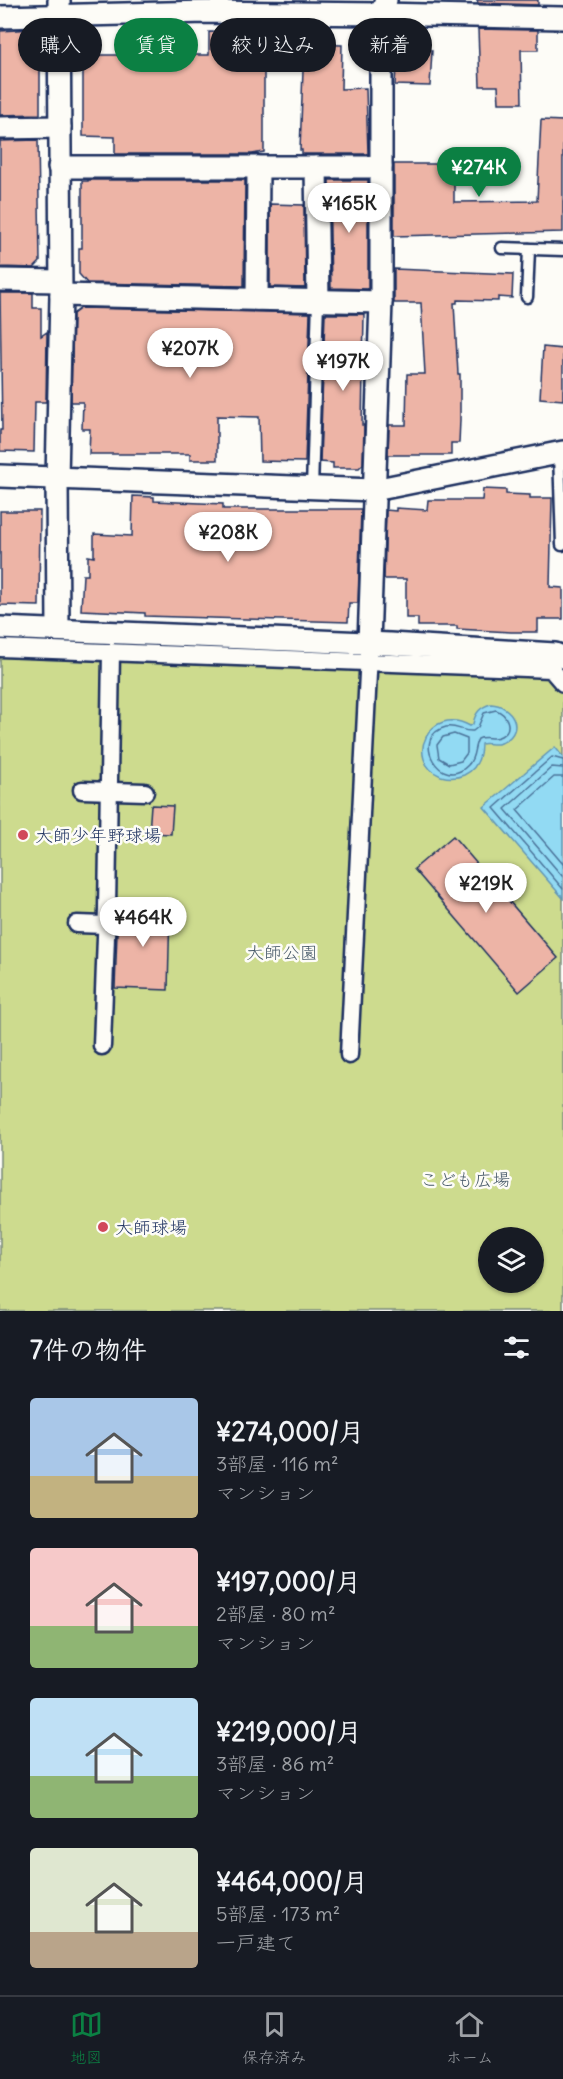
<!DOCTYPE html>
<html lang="ja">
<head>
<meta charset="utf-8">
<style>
  :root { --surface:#171b24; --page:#20242c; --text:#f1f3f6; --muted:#9ea1a6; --line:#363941; --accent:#0b8043 }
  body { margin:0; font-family:Delius,"Klee One",sans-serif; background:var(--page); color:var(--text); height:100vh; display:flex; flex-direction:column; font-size:22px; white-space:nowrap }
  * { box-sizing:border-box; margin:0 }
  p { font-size:20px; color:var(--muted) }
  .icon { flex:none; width:33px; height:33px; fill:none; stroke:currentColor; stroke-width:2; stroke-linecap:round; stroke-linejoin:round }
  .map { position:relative; height:1311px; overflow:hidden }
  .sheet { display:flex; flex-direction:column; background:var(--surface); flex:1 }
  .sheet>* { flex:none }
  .banner { position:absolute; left:18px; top:18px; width:528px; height:54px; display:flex; gap:12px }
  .controls { position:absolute; left:478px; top:1227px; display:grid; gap:12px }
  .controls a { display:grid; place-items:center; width:66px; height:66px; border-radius:50%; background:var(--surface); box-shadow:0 2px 4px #0004; font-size:30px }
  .price { position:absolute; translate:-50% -51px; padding:0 14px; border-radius:21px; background:#fff; color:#222; font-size:20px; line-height:39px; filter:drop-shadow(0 2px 3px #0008) }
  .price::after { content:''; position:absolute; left:50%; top:36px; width:18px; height:14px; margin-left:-9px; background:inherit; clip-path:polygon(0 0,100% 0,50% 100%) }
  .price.selected { background:var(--accent); color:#fff }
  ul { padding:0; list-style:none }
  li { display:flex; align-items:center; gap:18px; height:150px; padding:0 30px }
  li span { display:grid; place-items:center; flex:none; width:168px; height:120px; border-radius:6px; color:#555 }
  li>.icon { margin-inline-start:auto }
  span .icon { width:72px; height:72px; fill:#fffc; stroke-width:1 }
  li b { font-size:26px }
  h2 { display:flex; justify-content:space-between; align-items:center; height:72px; padding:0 30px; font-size:26px }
  .pill { padding:0 21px; border-radius:27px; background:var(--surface); box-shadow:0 2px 4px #0004; font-size:21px; line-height:54px }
  .pill.selected { background:var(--accent); color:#fff }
  .dock { display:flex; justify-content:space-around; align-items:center; height:84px; border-top:2px solid var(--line); background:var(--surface); font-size:16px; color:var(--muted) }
  .dock a { display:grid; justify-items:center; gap:3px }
  .dock .selected { color:var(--accent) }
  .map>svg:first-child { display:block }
  .green { fill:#cddb8e; stroke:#748576; stroke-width:1.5; fill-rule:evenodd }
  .water { fill:#92daf3; stroke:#6296b7; stroke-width:1.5 }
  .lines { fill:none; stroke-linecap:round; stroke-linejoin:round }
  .shore { stroke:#4b739a; stroke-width:1.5 }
  .building { fill:#edb4a6; stroke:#1b2f5e; stroke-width:1.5 }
  .service-casing { stroke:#1b2f5e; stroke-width:15 }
  .pedestrian-casing { stroke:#1b2f5e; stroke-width:21 }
  .minor-casing { stroke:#1b2f5e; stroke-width:26 }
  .service { stroke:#fdfcf7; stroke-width:10 }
  .pedestrian { stroke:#fdfcf7; stroke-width:16 }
  .minor { stroke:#fdfcf7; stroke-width:21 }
  .poi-dot { fill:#d1495b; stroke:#fdfcf7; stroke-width:2 }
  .labels { text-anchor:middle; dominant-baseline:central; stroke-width:5; stroke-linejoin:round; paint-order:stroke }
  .poi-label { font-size:18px; fill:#1b2f5e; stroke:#fdfcf7; text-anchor:start }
  .park-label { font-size:18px; fill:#485a6a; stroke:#fdfcf7 }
</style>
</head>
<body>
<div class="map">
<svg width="563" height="1311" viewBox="0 0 563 1311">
  <rect width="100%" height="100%" fill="#fdfcf7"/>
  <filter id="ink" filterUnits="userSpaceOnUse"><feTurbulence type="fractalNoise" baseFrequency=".0167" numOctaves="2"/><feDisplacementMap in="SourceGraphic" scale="12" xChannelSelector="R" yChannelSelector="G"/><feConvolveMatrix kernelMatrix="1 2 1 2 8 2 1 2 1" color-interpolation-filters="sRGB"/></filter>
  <g filter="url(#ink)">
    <path class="green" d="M0 637 563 666V1311H0ZM489 1238H534V1282H489Z"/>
    <g class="water">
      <path d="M491 704C512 705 525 729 505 741 497 747 489 742 481 744 481 757 477 769 464 775 457 778 448 778 441 776 403 761 430 703 470 726L473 724C475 713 480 707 491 704Z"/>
      <polygon points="555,747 563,757 563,898 484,807"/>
    </g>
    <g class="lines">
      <g class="shore">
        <path d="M496 710C507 714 514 729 501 736 493 741 486 735 478 739 473 747 476 757 468 765 441 794 409 736 446 727 456 725 463 732 473 731L478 727 484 713Z"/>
        <polygon points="454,734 467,739 467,753 461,761 449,764 439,758 437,745 443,737"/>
        <polyline points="563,760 552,757 494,808 563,889"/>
        <polyline points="563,768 552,767 505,809 563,877"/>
        <polyline points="563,777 554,777 517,810 563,864"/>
      </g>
    </g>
    <g class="building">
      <polygon points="477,0 538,0 538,5 478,3"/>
      <polygon points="33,29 40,36 40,114 0,115 0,31"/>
      <polygon points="478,29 538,30 538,50 521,50 522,103 499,103 498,86 480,86"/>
      <polygon points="209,32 243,33 243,38 264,38 264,152 252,154 115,154 115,137 83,136 83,55 209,55"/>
      <polygon points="304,44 342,45 341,89 366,88 368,154 302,154 302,150 300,150"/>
      <polygon points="397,49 432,50 430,86 395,85"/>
      <polygon points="541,120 563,121 563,232 394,236 394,164 454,164 454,202 537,201"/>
      <polygon points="38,140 40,262 34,268 0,267 0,141"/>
      <polygon points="88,180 245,180 244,286 87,283 79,274 79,248 82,248 82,181 88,181"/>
      <polygon points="329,180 368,180 368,289 331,288"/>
      <polygon points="270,204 304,205 305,288 270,287"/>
      <polygon points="394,269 513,274 512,298 498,297 498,301 457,300 457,303 454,303 458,374 460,374 460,420 459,443 451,443 451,455 388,455 389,425 406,425 407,374 425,374 421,303 394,303"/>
      <polygon points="0,293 33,293 33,308 41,308 41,336 47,332 46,402 35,402 34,452 0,451 0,430 2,430"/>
      <polygon points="81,308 310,313 305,462 260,461 259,417 217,416 217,460 190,460 190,454 89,454 90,429 82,429 83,402 71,402 73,314"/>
      <polygon points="325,314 364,314 362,425 364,425 363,464 359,468 333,468 333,463 320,462"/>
      <polygon points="543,347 563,349 563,400 540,398"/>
      <polygon points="483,489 506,490 506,494 530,495 530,498 552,498 550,587 563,588 563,619 538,619 538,632 511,632 457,629 457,626 418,626 418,618 406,618 406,579 384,579 386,510 396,511 396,508 427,510 428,500 482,500"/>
      <polygon points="133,496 154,497 154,501 223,504 223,509 361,509 358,603 349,603 348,622 145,616 145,613 81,610 83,575 88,575 88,556 94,557 94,534 132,536"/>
      <polygon points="0,511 40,511 39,606 0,605"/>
      <polygon points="151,805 173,806 171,834 149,833"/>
      <polygon points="453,836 558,958 519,992 414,869"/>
      <polygon points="118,906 170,908 168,990 115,988"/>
    </g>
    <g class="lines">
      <defs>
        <g id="service">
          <polyline points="502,248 563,250"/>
          <polyline points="527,297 529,249"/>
          <polyline points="559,453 562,545"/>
          <polyline points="312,488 318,300"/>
        </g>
        <g id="pedestrian">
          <polyline points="0,648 551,669 563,683"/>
          <polyline points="82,790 145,792"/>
          <polyline points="77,924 106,925"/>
          <polyline points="102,1046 107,909 111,652"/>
          <polyline points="349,1055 369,653"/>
        </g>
        <g id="minor">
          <polyline points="0,17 207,12 381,14 563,18"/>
          <polyline points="0,128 60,127"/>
          <polyline points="59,167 381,167"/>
          <polyline points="316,167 318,300"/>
          <polyline points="0,280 60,281"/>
          <polyline points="61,295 381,302"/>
          <polyline points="257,299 258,167"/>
          <polyline points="0,476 374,490 563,452"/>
          <polyline points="0,628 390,644 555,654 563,657"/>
          <polyline points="58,630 57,479 61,295 59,0"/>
          <polyline points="369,643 381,302 381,14 386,0"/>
        </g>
      </defs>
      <use href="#service" class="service-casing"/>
      <use href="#pedestrian" class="pedestrian-casing"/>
      <use href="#minor" class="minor-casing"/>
      <use href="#service" class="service"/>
      <use href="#pedestrian" class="pedestrian"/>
      <use href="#minor" class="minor"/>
    </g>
  </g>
  <g class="poi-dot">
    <circle cx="23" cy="835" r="6"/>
    <circle cx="103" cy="1227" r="6"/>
  </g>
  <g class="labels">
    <g class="poi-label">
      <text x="35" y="835">大師少年野球場</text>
      <text x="115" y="1227">大師球場</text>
    </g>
    <g class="park-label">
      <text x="282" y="952">大師公園</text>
      <text x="465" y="1179">こども広場</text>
    </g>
  </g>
</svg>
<div class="controls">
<a><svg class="icon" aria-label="layers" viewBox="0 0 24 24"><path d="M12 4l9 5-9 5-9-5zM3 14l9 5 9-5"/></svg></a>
</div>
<b class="price selected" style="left:479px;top:198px">¥274K</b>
<b class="price" style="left:349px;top:234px">¥165K</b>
<b class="price" style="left:190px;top:379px">¥207K</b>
<b class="price" style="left:343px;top:392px">¥197K</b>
<b class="price" style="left:228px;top:563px">¥208K</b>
<b class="price" style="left:486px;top:914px">¥219K</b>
<b class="price" style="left:143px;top:948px">¥464K</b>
<div class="banner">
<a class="pill">購入</a>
<a class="pill selected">賃貸</a>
<a class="pill">絞り込み</a>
<a class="pill">新着</a>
</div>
</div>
<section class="sheet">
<h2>7件の物件<svg class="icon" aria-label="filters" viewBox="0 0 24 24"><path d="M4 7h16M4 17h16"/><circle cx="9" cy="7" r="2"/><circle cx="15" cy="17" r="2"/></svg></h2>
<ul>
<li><span style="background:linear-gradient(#a9c7e8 65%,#c2b280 0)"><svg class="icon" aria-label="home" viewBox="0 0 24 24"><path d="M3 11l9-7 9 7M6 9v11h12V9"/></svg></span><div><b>¥274,000/月</b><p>3部屋 · 116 m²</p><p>マンション</p></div></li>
<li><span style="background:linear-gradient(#f6c9c9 65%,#8fb573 0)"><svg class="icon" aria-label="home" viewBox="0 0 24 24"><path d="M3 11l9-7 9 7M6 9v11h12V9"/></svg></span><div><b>¥197,000/月</b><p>2部屋 · 80 m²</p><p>マンション</p></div></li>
<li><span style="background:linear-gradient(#bfe0f5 65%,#8fb573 0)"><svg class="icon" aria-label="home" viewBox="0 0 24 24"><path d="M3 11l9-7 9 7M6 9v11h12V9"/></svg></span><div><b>¥219,000/月</b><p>3部屋 · 86 m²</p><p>マンション</p></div></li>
<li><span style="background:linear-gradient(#dfe7d0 70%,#b9a48a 0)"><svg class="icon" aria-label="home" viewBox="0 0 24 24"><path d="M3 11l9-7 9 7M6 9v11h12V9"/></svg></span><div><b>¥464,000/月</b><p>5部屋 · 173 m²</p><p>一戸建て</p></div></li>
</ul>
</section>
<nav class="dock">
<a class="selected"><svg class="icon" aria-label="map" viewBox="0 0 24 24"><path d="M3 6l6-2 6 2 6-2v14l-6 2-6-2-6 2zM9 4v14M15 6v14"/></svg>地図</a>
<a><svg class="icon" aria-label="saved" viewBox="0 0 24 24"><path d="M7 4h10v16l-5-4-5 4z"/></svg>保存済み</a>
<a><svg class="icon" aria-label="home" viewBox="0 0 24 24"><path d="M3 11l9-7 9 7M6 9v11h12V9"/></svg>ホーム</a>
</nav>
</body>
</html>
